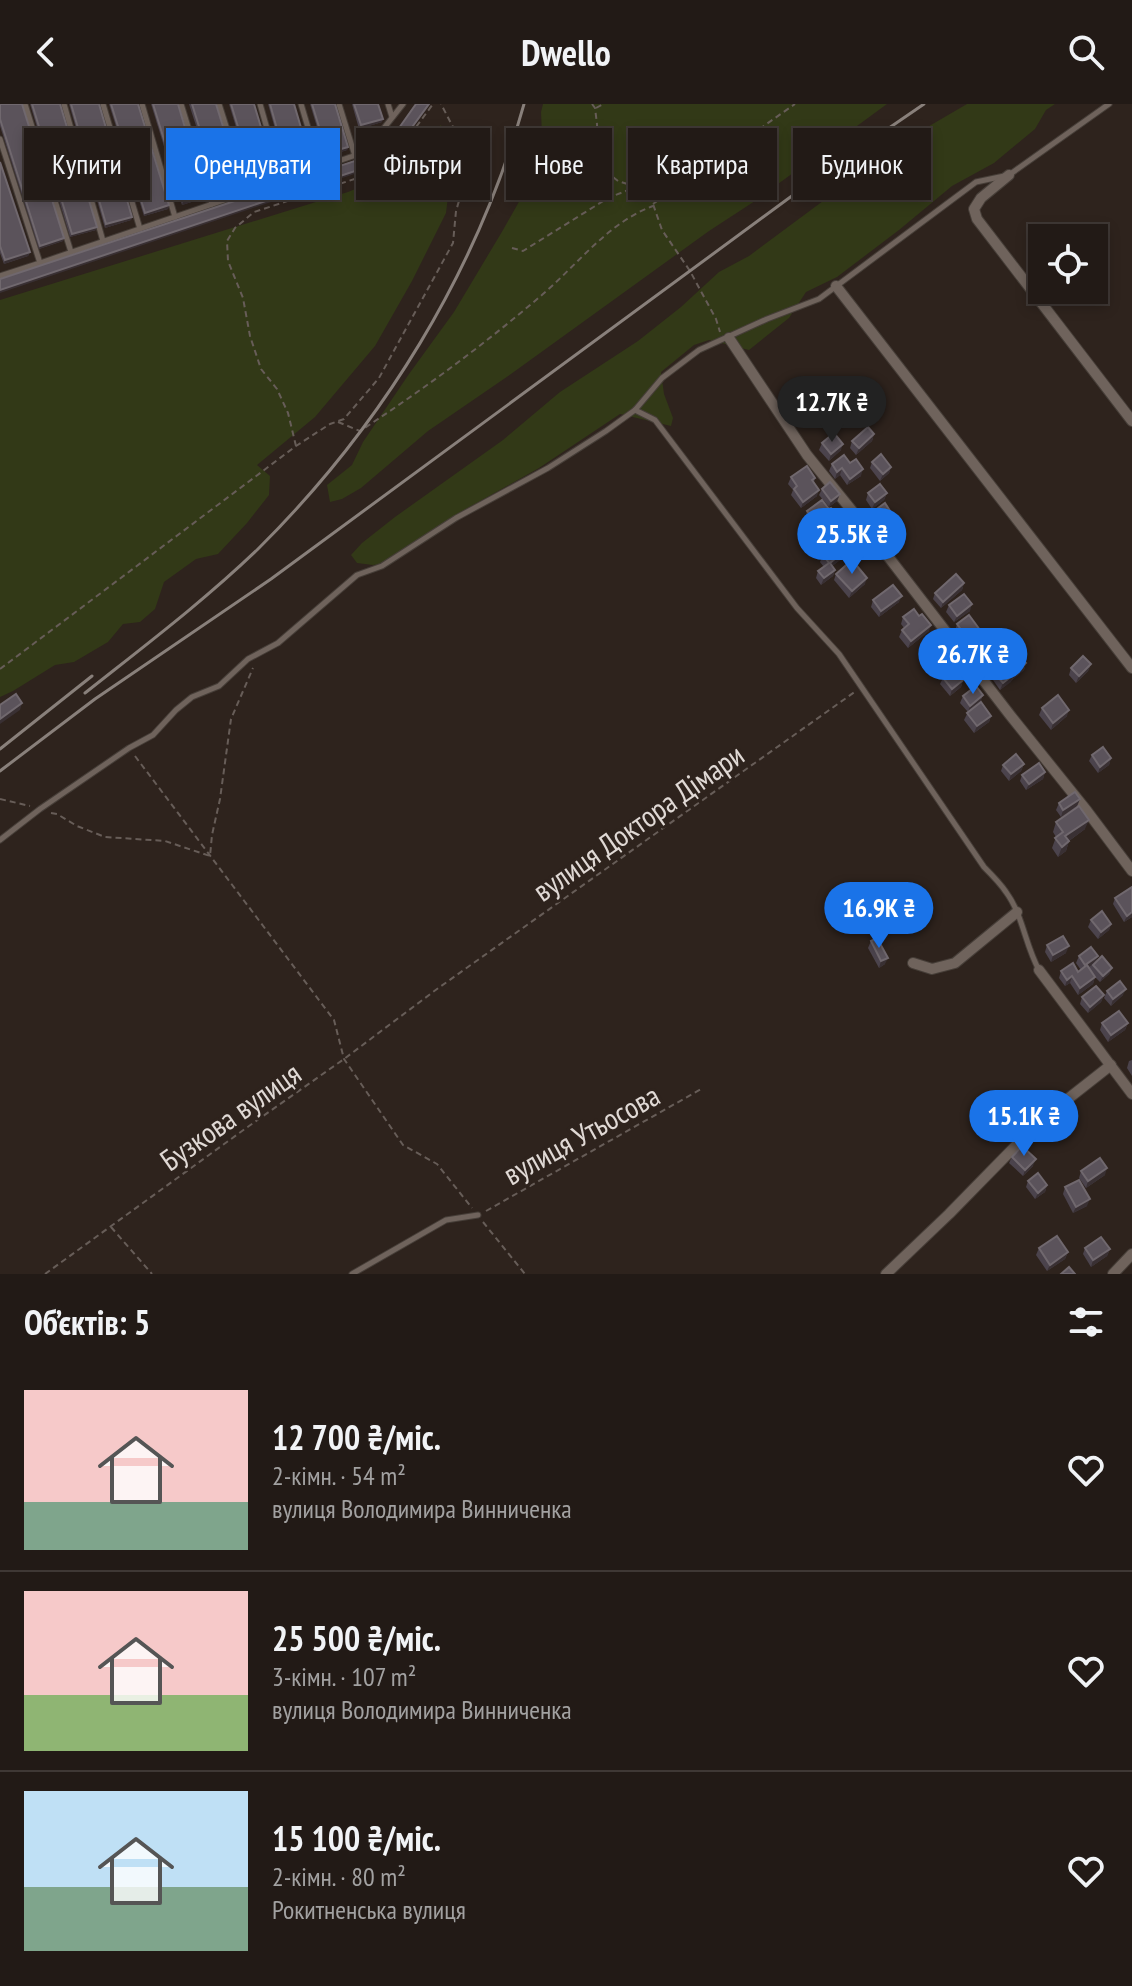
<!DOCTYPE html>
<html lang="uk">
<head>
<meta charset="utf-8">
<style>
  :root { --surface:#221a16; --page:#2a231f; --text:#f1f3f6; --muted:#a2a1a1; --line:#3f3835; --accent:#1a73e8 }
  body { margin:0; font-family:"PT Sans Narrow",sans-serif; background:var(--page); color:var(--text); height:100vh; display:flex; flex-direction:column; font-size:30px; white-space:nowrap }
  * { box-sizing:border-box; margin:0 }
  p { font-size:26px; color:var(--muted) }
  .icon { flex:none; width:44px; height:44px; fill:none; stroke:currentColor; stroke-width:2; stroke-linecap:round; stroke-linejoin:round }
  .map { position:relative; height:1170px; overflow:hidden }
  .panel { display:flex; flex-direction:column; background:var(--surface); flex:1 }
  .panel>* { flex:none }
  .hud { position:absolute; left:24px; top:24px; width:1084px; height:72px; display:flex; gap:16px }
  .controls { position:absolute; left:1028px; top:120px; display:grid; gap:16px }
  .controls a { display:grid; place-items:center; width:80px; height:80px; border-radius:0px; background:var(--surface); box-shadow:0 4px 12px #0003,0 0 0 2px var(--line); font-size:40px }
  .price { position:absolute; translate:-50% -68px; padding:0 18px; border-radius:28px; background:var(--accent); color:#fff; font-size:26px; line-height:52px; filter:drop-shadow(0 2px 4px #0008) }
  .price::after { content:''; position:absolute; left:50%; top:48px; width:24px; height:18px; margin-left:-12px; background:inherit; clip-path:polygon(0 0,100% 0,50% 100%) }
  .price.selected { background:#222; color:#fff }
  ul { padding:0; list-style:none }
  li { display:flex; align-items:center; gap:24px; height:200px; padding:0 24px }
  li+li { border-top:2px solid var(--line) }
  li span { display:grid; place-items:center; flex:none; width:224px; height:160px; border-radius:0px; color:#555 }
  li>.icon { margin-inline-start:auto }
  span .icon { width:96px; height:96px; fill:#fffc; stroke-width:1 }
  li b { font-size:34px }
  h2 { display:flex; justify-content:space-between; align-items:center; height:96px; padding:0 24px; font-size:34px }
  .tag { padding:0 28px; border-radius:0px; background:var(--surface); box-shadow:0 4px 12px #0003,0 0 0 2px var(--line); font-size:28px; line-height:72px }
  .tag.selected { background:var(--accent); color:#fff }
  header { display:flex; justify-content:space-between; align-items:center; height:104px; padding:0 24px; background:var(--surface); font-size:36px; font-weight:800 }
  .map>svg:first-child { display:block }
  .green { fill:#323917 }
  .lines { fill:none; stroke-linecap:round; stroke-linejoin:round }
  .service-casing { stroke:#463e38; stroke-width:7 }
  .minor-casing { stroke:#463e38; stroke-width:12 }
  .path { stroke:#675d58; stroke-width:2; stroke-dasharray:6 4; stroke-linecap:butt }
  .service { stroke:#6f635c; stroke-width:5 }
  .minor { stroke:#6f635c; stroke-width:10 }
  .rail { stroke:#89807b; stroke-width:3 }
  .wall { fill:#4b434c }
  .shaded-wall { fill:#393033 }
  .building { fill:#5b535b; stroke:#70686e; stroke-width:2 }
  .labels { text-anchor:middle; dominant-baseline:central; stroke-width:6; stroke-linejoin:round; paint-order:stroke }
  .street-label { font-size:30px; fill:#e0d9d5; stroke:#2e231d }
</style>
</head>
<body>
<header><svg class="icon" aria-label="back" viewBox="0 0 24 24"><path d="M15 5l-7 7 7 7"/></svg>Dwello<svg class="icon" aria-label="search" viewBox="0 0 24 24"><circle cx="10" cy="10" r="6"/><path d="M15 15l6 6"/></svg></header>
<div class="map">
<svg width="1132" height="1170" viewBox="0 0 1132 1170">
  <rect width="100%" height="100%" fill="#2e231d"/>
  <g class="green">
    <polygon points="543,0 887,0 755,97 709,127 511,270 428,327 361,384 342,395 330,398 327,381 352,361 363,338 409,270 454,208 503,126 543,55 541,8"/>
    <polygon points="967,0 1055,0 1046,6 1035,25 994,59 952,82 899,126 837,173 806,188 789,214 749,246 709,236 694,241 661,268 664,290 673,314 671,322 620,310 539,364 466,405 381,460 373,461 357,459 351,451 362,439 395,413 503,336 560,288 638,237 681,203 719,168 749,152 881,54 919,28"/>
    <polygon points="441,21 453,52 446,109 412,177 375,242 315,313 257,361 270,372 269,391 247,419 218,450 196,455 164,478 155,505 140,518 123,520 108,538 74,558 55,561 13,587 0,593 0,196 348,88 394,69 414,39"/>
  </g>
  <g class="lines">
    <defs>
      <g id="service">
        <polyline points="25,0 71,148"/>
        <polyline points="64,0 103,137"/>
        <polyline points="103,0 140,125"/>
        <polyline points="142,0 175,113"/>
        <polyline points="181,0 212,100"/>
        <polyline points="219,0 247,88"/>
        <polyline points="260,0 282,77"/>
        <polyline points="301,0 320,64"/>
        <polyline points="339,0 355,52"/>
        <polyline points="388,0 392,13"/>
        <polyline points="0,35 40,159 0,172"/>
        <polyline points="40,159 365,48 403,0"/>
        <path d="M635 306 655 316 797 504 839 550 984 763C992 771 1000 779 1006 788 1023 811 1025 841 1039 866"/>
        <polyline points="0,736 40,705 129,644 153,631 176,606 192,593 219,582 248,555 278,539 357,471 382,462 456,414 548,364 606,327 635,306 662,274 699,246 767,215 819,195 976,78 1009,71 1109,0"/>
        <polyline points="352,1170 446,1116 478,1111"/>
      </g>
      <g id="minor">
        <polyline points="1009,71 981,94 974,105 977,115 1132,317"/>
        <polyline points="836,182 1132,564"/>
        <polyline points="729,234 807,351 870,429 1010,611 1087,707 1132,767"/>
        <polyline points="913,859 932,865 955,859 1017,808"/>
        <polyline points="1039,866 1132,990"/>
        <polyline points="886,1170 949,1110 1041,1016 1111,961"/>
        <polyline points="1113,1170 1132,1150"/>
      </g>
    </defs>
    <use href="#service" class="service-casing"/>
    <use href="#minor" class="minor-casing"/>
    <g class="path">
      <polyline points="592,0 595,4 597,20 598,50 604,66 618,77 637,83 653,100 662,126 690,167 716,215 720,228"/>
      <polyline points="596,4 603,0"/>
      <polyline points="653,100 795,0"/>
      <polyline points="512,144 523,147 608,94 636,83"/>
      <path d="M338 318 360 327C424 285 485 240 543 190 578 160 609 118 653 102"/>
      <polyline points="296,342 288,309 277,285 261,265 250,232 243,194 228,157 227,137 235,124 254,108 385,65 433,0"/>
      <polyline points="0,565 296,342 330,320 344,315 379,274 453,139 456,107 464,80 466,48 441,0"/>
      <polyline points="135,652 334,916 344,955 403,1041 437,1060 472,1104"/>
      <polyline points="0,695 30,702"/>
      <polyline points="51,709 57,710 77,722 105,733 165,737 210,752 212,731 220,695 231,615 253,564"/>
      <polyline points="486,1107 703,984"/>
      <polyline points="483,1118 525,1170"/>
      <polyline points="111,1123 152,1170"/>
      <polyline points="45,1170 249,1022 344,955 437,885 856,587"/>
    </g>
    <use href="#service" class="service"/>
    <use href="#minor" class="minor"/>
    <g class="rail">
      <path d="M85 589C143 543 204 497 258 445 382 322 477 168 524 0"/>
      <polyline points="0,645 92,572"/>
      <polyline points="0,667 95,595 271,475 819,72 924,0"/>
    </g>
  </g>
  <g class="wall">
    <polygon points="0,0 64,134 63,137 39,145 0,22"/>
    <polygon points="30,0 60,0 96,126 70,133"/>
    <polygon points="69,0 99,0 132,113 131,116 105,124"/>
    <polygon points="109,0 138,0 169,101 168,105 144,112"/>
    <polygon points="151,0 178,0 204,94 182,101"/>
    <polygon points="189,0 216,0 240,77 239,80 217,87"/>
    <polygon points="229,0 254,0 272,66 251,73"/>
    <polygon points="268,0 294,0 309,58 286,64"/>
    <polygon points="310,0 335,0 348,43 347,46 326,53"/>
    <polygon points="352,0 378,0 382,18 359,25"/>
    <polygon points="0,58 30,148 28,152 4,160 0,149"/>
    <polygon points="874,330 872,337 856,351 850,344 852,337"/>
    <polygon points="822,339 841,346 829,357 819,346"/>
    <polygon points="872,358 891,363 889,369 880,377 870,364"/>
    <polygon points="832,360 861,372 847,381 840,371 835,375 829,367"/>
    <polygon points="791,373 815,374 814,378 817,392 801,404 791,391 793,386 788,380"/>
    <polygon points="822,385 840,390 837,397 829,403 819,391"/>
    <polygon points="868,389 887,389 884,396 872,405 866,396"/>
    <polygon points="829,405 833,415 824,422 820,417 812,423 805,414 807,407"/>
    <polygon points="870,410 889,416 875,427 867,417"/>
    <polygon points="831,428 852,437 841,447 840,456 832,462 835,466 833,472 821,481 816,474 818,467 824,463 820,458 823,451 835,442 828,434"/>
    <polygon points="836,470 865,480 849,494 834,476"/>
    <polygon points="964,479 962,486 941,504 933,495 935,489"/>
    <polygon points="873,496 899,498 879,513 871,503"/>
    <polygon points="949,501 970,507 954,518 946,508"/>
    <polygon points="903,513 929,527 908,544 899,533 902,526 904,524 901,520"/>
    <polygon points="957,520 977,533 965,541 955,527"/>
    <polygon points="1019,547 1017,552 1026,559 1024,566 1000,586 993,576 995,570 988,560 990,553"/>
    <polygon points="1091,560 1088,567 1076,579 1069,571 1071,564"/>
    <polygon points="943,574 963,576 961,583 950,592 940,580"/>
    <polygon points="983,591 980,598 991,612 989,618 974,629 964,616 968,608 960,599 963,592"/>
    <polygon points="1042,604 1067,612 1051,626 1039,611"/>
    <polygon points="1092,651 1111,654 1109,661 1098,669 1089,657"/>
    <polygon points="1024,660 1021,667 1009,677 1001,667 1003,661"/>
    <polygon points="1045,668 1043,675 1026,686 1020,677 1022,671"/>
    <polygon points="1080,695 1077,702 1061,713 1056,706 1059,699"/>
    <polygon points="1056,718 1085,725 1069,737 1066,747 1058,753 1052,744 1056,733 1053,728"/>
    <polygon points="1132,783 1132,813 1124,818 1113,800 1115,794"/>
    <polygon points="1091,816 1111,820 1109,826 1098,835 1088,823"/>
    <polygon points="871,837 885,860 879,864 868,844"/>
    <polygon points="1047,841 1066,849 1051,858 1045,848"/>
    <polygon points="1079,852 1098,852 1095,858 1112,864 1109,870 1100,878 1095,873 1093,880 1078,891 1070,879 1065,882 1059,874 1061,867 1078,868 1081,866 1076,859"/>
    <polygon points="1107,887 1123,891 1111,902 1104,894"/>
    <polygon points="1104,891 1101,898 1088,909 1080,900 1082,893"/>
    <polygon points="1102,919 1128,919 1125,926 1108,938 1100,926"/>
    <polygon points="1132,956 1132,972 1127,964 1129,957"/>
    <polygon points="1012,1053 1033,1062 1023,1072 1009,1059"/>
    <polygon points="1081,1067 1105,1071 1086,1084 1079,1074"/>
    <polygon points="1028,1077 1047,1081 1045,1088 1035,1095 1026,1083"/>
    <polygon points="1065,1083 1087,1102 1073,1109 1063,1090"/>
    <polygon points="1039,1144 1068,1148 1065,1155 1047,1167 1036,1151"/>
    <polygon points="1085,1144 1110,1145 1107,1152 1091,1163 1083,1150"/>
  </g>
  <g class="shaded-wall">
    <polygon points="429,0 430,0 387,59 0,189 0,186 388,56"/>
    <polygon points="383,15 382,18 359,25 361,21"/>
    <polygon points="348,43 347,46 326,53 327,49"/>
    <polygon points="310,54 309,58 286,64 287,61"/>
    <polygon points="273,63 272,66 251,73 252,69"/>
    <polygon points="240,77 239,80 217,87 218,84"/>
    <polygon points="205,91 204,94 182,101 183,97"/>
    <polygon points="169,101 168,105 144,112 145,109"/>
    <polygon points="132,113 131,116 105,124 106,120"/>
    <polygon points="97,123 96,126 70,133 72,130"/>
    <polygon points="64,134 63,137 39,145 40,142"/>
    <polygon points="30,148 28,152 4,160 5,156"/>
    <polygon points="874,330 872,337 856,351 859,344"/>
    <polygon points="843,340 841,346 829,357 831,350"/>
    <polygon points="891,363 889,369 880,377 883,370"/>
    <polygon points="842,364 840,371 835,375 837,368"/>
    <polygon points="863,365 861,372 847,381 850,375"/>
    <polygon points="819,386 817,392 801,404 803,398"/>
    <polygon points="887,389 884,396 872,405 875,398"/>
    <polygon points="840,390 837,397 829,403 831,397"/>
    <polygon points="835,408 833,415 824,422 826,415"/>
    <polygon points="823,410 820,417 812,423 815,417"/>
    <polygon points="892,410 889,416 875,427 877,420"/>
    <polygon points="855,431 852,437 840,448 843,441"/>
    <polygon points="842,449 840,456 827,466 830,459"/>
    <polygon points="835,466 833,472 821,481 824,474"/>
    <polygon points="867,474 865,480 849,494 852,487"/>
    <polygon points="964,479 962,486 941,504 943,498"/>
    <polygon points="902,492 899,498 879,513 881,507"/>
    <polygon points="972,500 970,507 954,518 957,512"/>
    <polygon points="931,521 929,527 908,544 911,537"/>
    <polygon points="980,526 977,533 965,541 968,535"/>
    <polygon points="1019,547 1017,553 995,570 997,563"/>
    <polygon points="1026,559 1024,566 1012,576 1014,570"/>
    <polygon points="1091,560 1088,567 1076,579 1079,572"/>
    <polygon points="1013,571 1011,578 1000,586 1003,579"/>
    <polygon points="963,576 961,583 950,592 952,585"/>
    <polygon points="983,591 980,598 968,608 970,602"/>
    <polygon points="22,599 20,606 0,620 0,615"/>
    <polygon points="1069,606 1067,612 1051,626 1053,619"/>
    <polygon points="991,612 989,618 974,629 977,622"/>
    <polygon points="1111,654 1109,661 1098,669 1100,663"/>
    <polygon points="1024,660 1021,667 1009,677 1011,670"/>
    <polygon points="1045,668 1043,675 1026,686 1029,680"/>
    <polygon points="1080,695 1077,702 1061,713 1063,706"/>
    <polygon points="1089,716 1085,725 1062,742 1065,732"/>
    <polygon points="1069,737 1066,747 1058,753 1062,743"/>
    <polygon points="1132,808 1132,813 1124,818 1127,812"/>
    <polygon points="1111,820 1109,826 1098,835 1101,828"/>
    <polygon points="1069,842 1066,849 1051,858 1053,851"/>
    <polygon points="1098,852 1095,859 1083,867 1085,861"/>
    <polygon points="888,854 885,860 879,864 881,857"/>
    <polygon points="1112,864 1109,870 1100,878 1103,872"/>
    <polygon points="1072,872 1070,879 1065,882 1067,876"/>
    <polygon points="1095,873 1093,880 1078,891 1080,884"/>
    <polygon points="1126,885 1123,891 1111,902 1113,895"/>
    <polygon points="1104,891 1101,898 1088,909 1090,903"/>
    <polygon points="1128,919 1125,926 1108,938 1111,931"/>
    <polygon points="1036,1055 1033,1062 1023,1072 1025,1066"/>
    <polygon points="1107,1064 1105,1071 1086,1084 1088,1077"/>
    <polygon points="1047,1081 1045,1088 1035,1095 1038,1089"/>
    <polygon points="1090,1095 1087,1102 1073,1109 1076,1103"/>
    <polygon points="1110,1145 1107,1152 1091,1163 1093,1156"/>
    <polygon points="1068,1148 1065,1155 1047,1167 1050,1161"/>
  </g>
  <g class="building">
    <polygon points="0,0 22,0 64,134 40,142 0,15"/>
    <polygon points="32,0 60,0 97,123 72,130"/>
    <polygon points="71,0 99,0 132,113 106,120"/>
    <polygon points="111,0 138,0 169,101 145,109"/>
    <polygon points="153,0 178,0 205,91 183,97"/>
    <polygon points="192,0 216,0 240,77 218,84"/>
    <polygon points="231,0 254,0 273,63 252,69"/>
    <polygon points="270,0 294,0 310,54 287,61"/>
    <polygon points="312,0 335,0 348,43 327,49"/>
    <polygon points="354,0 378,0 383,15 361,21"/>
    <polygon points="416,0 429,0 388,56 0,186 0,175 382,48"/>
    <polygon points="0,58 30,148 5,156 0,142"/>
    <polygon points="868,323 874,330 859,344 852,337"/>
    <polygon points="834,329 843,340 831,350 822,339"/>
    <polygon points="881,350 891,363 883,370 872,358"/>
    <polygon points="844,351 850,359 856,355 863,365 850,375 842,364 837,368 832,360"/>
    <polygon points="807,362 815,374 812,376 819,386 803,398 794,385 797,382 791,373"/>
    <polygon points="830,378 840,390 831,397 822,385"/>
    <polygon points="880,380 887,389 875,398 868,389"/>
    <polygon points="822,396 829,405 831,404 835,408 826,415 823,410 815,417 807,407"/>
    <polygon points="885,399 892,410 877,420 870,410"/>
    <polygon points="843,417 855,431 843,441 831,428"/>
    <polygon points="836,441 842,449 830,459 835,466 824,474 818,467 829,459 823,451"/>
    <polygon points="852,456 867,474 852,487 836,470"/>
    <polygon points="956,470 964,479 943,498 935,489"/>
    <polygon points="893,481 902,492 881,507 873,496"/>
    <polygon points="964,490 972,500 957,512 949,501"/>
    <polygon points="914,505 919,512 922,510 931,521 911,537 902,526 909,520 903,513"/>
    <polygon points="969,511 980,526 968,535 957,520"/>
    <polygon points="1012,537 1019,547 997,563 990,553"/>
    <polygon points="1019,551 1026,559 1014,570 1010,564 1009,565 1013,571 1003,579 995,570"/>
    <polygon points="1083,552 1091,560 1079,572 1071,564"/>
    <polygon points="954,565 963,576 952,585 943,574"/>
    <polygon points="976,582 983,591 970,602 963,592"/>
    <polygon points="16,590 22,599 0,615 0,601"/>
    <polygon points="1058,591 1069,606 1053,619 1042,604"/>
    <polygon points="981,598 991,612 977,622 967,609"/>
    <polygon points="1103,643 1111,654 1100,663 1092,651"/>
    <polygon points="1016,650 1024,660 1011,670 1003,661"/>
    <polygon points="1039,659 1045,668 1029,680 1022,671"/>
    <polygon points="1075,688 1080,695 1063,706 1059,699"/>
    <polygon points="1079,702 1089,716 1065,732 1069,737 1062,743 1055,734 1063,728 1056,718"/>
    <polygon points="1132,783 1132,808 1127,812 1115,794"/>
    <polygon points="1102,807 1111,820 1101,828 1091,816"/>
    <polygon points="1063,832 1069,842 1053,851 1047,841"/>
    <polygon points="877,834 888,854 881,857 871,837"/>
    <polygon points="1091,843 1098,852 1085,861 1079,852"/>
    <polygon points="1102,852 1112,864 1103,872 1093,861"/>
    <polygon points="1073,859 1078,868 1087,861 1095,873 1080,884 1072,872 1067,876 1061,867"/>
    <polygon points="1120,877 1126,885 1113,895 1107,887"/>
    <polygon points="1096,882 1104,891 1090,903 1082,893"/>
    <polygon points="1119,907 1128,919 1111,931 1102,919"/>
    <polygon points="1022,1042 1036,1055 1025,1066 1012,1053"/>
    <polygon points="1100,1054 1107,1064 1088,1077 1081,1067"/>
    <polygon points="1038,1069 1047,1081 1038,1089 1028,1077"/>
    <polygon points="1079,1076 1090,1095 1076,1103 1065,1083"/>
    <polygon points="1057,1132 1068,1148 1050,1161 1039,1144"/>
    <polygon points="1101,1133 1110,1145 1093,1156 1085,1144"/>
    <polygon points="1069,1163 1075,1170 1061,1170"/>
  </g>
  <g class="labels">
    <g class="street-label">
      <text transform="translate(638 718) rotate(-35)">вулиця Доктора Дімари</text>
      <text transform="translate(230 1012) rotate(-35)">Бузкова вулиця</text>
      <text transform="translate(581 1030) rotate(-29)">вулиця Утьосова</text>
    </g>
  </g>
</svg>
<div class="controls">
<a><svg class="icon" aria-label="locate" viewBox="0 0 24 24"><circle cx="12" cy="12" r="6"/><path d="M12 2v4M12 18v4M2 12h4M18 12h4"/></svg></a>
</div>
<b class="price selected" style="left:832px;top:340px">12.7K ₴</b>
<b class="price" style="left:852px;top:472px">25.5K ₴</b>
<b class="price" style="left:973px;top:592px">26.7K ₴</b>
<b class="price" style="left:879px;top:846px">16.9K ₴</b>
<b class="price" style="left:1024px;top:1054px">15.1K ₴</b>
<div class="hud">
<a class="tag">Купити</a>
<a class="tag selected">Орендувати</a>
<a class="tag">Фільтри</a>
<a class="tag">Нове</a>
<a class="tag">Квартира</a>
<a class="tag">Будинок</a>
</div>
</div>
<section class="panel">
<h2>Об’єктів: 5<svg class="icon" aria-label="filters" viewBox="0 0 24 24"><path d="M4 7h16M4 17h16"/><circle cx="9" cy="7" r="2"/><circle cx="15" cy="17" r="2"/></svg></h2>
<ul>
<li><span style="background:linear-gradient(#f6c9c9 70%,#7fa58c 0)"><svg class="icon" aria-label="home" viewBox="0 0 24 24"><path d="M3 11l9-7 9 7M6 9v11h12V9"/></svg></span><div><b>12 700 ₴/міс.</b><p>2-кімн. · 54 m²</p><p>вулиця Володимира Винниченка</p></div><svg class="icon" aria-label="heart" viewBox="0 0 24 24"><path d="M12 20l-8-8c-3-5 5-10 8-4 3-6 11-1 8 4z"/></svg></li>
<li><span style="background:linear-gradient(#f6c9c9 65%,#8fb573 0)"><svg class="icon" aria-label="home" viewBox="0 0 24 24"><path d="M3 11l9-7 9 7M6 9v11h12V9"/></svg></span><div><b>25 500 ₴/міс.</b><p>3-кімн. · 107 m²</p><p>вулиця Володимира Винниченка</p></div><svg class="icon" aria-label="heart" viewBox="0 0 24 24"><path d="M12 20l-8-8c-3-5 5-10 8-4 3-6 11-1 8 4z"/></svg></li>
<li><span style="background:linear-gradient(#bfe0f5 60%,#7fa58c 0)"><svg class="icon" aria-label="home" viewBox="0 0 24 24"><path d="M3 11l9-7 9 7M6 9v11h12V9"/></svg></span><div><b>15 100 ₴/міс.</b><p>2-кімн. · 80 m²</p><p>Рокитненська вулиця</p></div><svg class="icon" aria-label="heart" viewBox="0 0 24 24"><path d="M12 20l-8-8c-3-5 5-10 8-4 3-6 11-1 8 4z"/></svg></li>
</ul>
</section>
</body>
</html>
